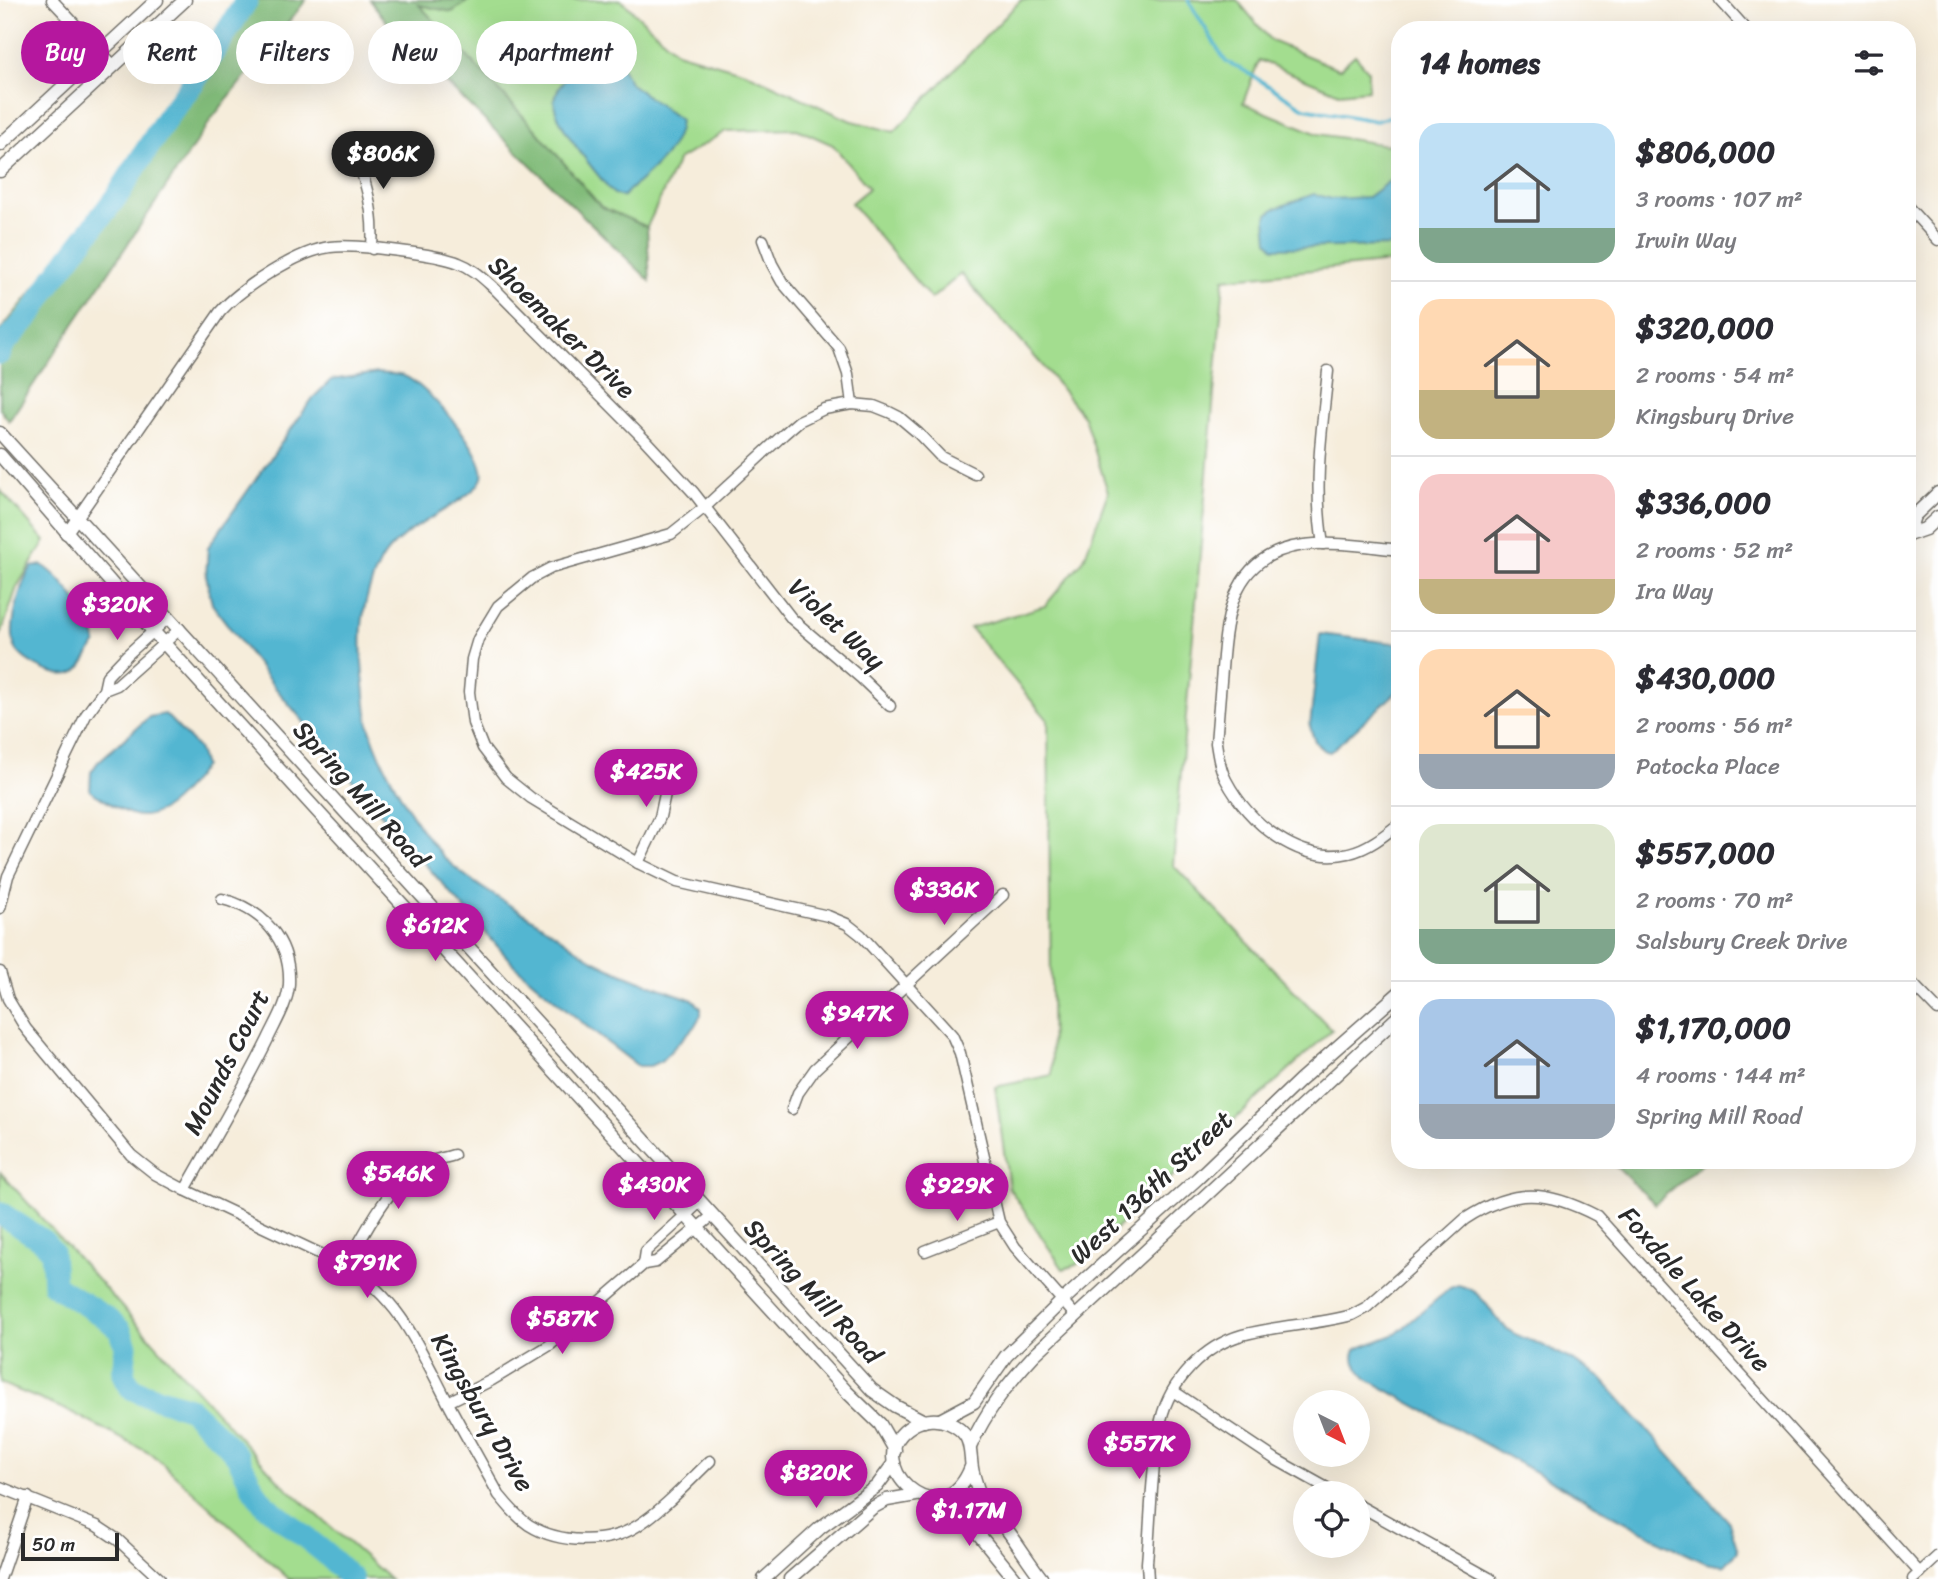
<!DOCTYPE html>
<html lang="en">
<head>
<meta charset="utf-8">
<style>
  :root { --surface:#fff; --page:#f2f2f3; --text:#2b2b33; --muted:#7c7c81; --line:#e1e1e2; --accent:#b5179e }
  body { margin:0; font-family:Sriracha,sans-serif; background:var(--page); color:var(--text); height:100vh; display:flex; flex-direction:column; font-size:26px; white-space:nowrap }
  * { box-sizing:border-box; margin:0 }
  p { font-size:23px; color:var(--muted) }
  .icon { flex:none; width:38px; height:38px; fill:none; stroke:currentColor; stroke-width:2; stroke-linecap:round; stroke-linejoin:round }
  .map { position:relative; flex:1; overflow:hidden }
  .drawer { position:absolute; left:1391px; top:21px; width:525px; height:1148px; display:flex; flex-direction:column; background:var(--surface); border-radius:28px; box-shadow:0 7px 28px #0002 }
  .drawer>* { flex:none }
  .top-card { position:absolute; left:21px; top:21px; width:665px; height:63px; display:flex; gap:14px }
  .needle { width:46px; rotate:138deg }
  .tools { position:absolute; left:1293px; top:1390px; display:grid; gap:14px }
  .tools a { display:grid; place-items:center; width:77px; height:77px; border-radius:50%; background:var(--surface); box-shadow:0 7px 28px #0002; font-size:35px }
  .scale { position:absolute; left:21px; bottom:18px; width:98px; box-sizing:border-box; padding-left:7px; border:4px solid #2b2b2b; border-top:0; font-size:19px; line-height:24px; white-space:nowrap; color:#2b2b2b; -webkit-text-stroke:5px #fff; paint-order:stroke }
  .price { position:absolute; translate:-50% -60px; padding:0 16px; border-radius:24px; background:var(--accent); color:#fff; font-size:23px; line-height:46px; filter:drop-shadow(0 2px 4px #0008) }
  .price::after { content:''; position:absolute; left:50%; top:42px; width:21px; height:16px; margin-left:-10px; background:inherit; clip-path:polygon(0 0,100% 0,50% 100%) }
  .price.on { background:#222; color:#fff }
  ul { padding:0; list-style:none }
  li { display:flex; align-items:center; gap:21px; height:175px; padding:0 28px }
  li+li { border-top:2px solid var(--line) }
  li span { display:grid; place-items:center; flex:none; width:196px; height:140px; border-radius:21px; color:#555 }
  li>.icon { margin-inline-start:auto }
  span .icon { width:84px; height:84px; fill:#fffc; stroke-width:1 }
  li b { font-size:30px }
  h2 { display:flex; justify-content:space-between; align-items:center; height:84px; padding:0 28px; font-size:30px }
  .chip { padding:0 24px; border-radius:32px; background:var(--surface); box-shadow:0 7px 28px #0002; font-size:24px; line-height:63px }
  .chip.on { background:var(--accent); color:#fff }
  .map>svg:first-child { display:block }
  .green { fill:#a3dd8f; stroke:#67845d; stroke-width:2 }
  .forest { fill:#82bc7a; stroke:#567452; stroke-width:2 }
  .water { fill:#52b6d1; stroke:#3e707e; stroke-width:2 }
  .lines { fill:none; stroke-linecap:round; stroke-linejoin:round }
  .stream { stroke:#52b6d1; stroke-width:3.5 }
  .river { stroke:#52b6d1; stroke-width:23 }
  .minor-casing { stroke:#726f69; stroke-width:13 }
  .tertiary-casing { stroke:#726f69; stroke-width:15 }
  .minor { stroke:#fff; stroke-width:10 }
  .tertiary { stroke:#fff; stroke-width:12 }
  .labels { text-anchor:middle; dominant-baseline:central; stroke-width:6; stroke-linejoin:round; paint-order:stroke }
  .street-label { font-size:26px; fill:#2b2b2b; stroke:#fff }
</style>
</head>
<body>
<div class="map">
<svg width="1938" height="1579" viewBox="0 0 1938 1579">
  <rect width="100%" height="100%" fill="#fff"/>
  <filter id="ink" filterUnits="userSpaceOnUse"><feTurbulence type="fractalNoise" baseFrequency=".0143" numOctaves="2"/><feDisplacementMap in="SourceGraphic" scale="14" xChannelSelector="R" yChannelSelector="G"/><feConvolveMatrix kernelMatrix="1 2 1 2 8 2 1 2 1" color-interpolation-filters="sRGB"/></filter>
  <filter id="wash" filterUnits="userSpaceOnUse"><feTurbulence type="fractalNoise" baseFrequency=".00686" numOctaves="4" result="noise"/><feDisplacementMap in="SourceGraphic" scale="28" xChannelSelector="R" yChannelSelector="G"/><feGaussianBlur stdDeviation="1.57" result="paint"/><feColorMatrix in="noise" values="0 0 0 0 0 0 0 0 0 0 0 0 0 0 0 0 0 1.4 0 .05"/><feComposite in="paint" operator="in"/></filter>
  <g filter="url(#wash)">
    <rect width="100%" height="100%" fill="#f6eddb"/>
    <g class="green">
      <polygon points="469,0 621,0 677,52 745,72 849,120 894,132 1021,0 1237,0 1271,41 1339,69 1355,55 1368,70 1368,90 1339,93 1259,60 1243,103 1318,134 1386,145 1400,139 1400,257 1391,262 1224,279 1173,865 1332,1030 1076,1265 1063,1269 1009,1188 995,1087 1052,1075 1048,720 970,628 1045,606 1084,559 1108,492 1084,417 1043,366 961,274 931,299 851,203 869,188 833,145 797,129 726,131 678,160 647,227 601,207 535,129 418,4 452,12"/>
      <polygon points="0,490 45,541 17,587 0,637"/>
      <polygon points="0,1172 279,1481 390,1579 289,1579 153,1455 71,1412 0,1383"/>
    </g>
    <g class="forest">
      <polygon points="237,0 306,0 213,117 9,421 0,409 0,331 88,222"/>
      <polygon points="370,0 469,0 452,12 419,5 535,129 601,207 647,227 650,281 396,34"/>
      <polygon points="1609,1160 1706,1160 1655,1204"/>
    </g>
    <g class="water">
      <path d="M603 44 611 48 631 84 680 120C679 153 644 175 622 197L614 194 608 188C595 170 547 117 555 96 564 74 585 59 603 44Z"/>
      <polygon points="1400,173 1400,246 1274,248 1268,241 1266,219 1268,214 1274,209 1314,194 1332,199 1368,197"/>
      <path d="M378 373C386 374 396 374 404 376 426 384 489 456 482 478 473 503 400 525 381 561 359 603 359 640 364 685 366 701 366 717 371 732 383 769 421 837 450 863 478 888 511 905 542 925 560 936 577 951 595 961 626 977 660 988 693 1000L701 1008V1015L694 1027 661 1061 650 1066H638L591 1030 514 965 374 806 272 684 212 604 206 575 208 547 313 398 331 380Z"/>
      <path d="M42 565C61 576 95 621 96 643 90 651 85 665 77 671 62 683 21 662 15 647 8 629 20 582 32 567Z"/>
      <path d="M1320 634 1400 644V689L1330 752C1316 749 1313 738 1310 726Z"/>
      <path d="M165 714 198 748 204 766C190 785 162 823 134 815 119 811 104 799 90 791L91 772 98 762 149 717Z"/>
      <path d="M1458 1285C1487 1292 1489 1316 1510 1331 1518 1337 1530 1340 1540 1344 1561 1354 1583 1365 1602 1379L1729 1522 1738 1551 1724 1566 1706 1563 1662 1542 1367 1379C1359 1370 1350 1362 1356 1349L1396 1334 1450 1288Z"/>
    </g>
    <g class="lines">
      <polyline class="stream" points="1188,0 1226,62 1240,68 1304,108 1376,121 1400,113"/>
      <g class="river">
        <polyline points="0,353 3,345 32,313 51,282 119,193 168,116 198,76 247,0"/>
        <polyline points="0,1213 43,1241 52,1251 54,1285 106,1318 120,1330 126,1346 123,1374 131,1388 144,1394 189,1408 225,1442 238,1457 254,1490 265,1505 325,1553 352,1579"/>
      </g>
    </g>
  </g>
  <g filter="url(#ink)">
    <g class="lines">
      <defs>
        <g id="minor">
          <polyline points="52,0 114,66"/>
          <polyline points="1720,0 1747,30"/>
          <path d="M351 139C364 179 375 205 372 249"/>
          <polyline points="1908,207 1938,240"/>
          <polyline points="763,240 772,264 782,282 839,348 848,374 852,404"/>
          <polyline points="975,474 941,457 918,433 899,417 889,412 874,406 852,404 824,409 799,421 784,434 705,507 671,534 551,568 532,578 498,606 478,639 472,659 469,692 473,723 483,748 506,778 531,798 638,863 677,882 828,916 847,924 861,935 952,1035 960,1053 999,1222 1015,1247 1075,1315"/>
          <path d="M66 534 220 312C241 288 298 251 330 247 354 244 438 254 459 263 473 268 483 278 494 288L644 439 694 493 792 619 861 678 890 706"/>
          <path d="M1323 544C1313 487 1322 428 1328 371"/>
          <path d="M1400 550C1369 547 1335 541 1304 545 1234 554 1226 611 1222 669 1220 694 1218 719 1216 743 1218 756 1220 769 1226 780 1248 822 1299 865 1349 853 1368 849 1385 835 1400 823"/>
          <polyline points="104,690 117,685 180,629"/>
          <polyline points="638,863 660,817 672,761"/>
          <polyline points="0,908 8,876 86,715 104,690 107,676 127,655 169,617"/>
          <path d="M0 972 8 999 26 1029 131 1155 155 1174 185 1190 346 1266C400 1299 419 1347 447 1401 464 1433 482 1464 499 1495 508 1506 517 1517 529 1525 559 1544 607 1545 637 1526 664 1509 687 1483 710 1461"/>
          <polyline points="1908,979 1938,1010"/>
          <polyline points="792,1109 798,1093 815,1069 1003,895"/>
          <path d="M185 1190C213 1140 243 1090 268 1039 276 1022 288 1003 289 984 291 940 262 909 222 899"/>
          <polyline points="925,1251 999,1222"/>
          <polyline points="644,1264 646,1251 700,1202"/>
          <path d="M346 1266C367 1230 388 1182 427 1163 435 1159 445 1158 454 1155"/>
          <polyline points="1173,1391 1275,1459 1336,1493"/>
          <polyline points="448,1402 492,1380 550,1345 644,1264 656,1262 712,1216"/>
          <polyline points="0,1487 97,1526 118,1540 160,1579"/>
          <polyline points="1358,1505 1491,1579"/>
          <polyline points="0,1579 28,1497"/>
          <path d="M1148 1579 1147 1563C1151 1517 1151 1466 1161 1420 1170 1381 1204 1346 1242 1335 1278 1325 1316 1325 1352 1315L1367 1307 1465 1219C1514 1187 1547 1190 1597 1216L1920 1573"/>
          <polyline points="1913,1579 1938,1556"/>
        </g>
        <g id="tertiary">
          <polyline points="0,145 157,0"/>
          <polyline points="0,171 185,0"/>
          <polyline points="0,433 872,1390 895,1406 924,1421"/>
          <polyline points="0,455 153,631 847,1392 880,1424 895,1450"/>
          <polyline points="1908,535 1914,516 1938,493"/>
          <polyline points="1908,535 1925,529 1938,517"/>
          <polyline points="940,1420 974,1402 1006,1356 1062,1301 1198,1178 1300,1080 1400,992"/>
          <path d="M970 1447C986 1411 1008 1383 1035 1354L1400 1015"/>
          <path d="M971 1467C942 1543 854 1460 913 1425 924 1419 938 1418 949 1423 973 1434 969 1448 972 1468 973 1475 977 1486 979 1493 985 1509 998 1519 1008 1531 1020 1547 1030 1564 1042 1579"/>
          <polyline points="936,1498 964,1516 1015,1579"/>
          <polyline points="764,1579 820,1528 877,1486 894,1463"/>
          <polyline points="790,1579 872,1508 887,1500 916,1495"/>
        </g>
      </defs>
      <use href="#minor" class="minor-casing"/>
      <use href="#tertiary" class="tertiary-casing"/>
      <use href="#minor" class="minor"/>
      <use href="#tertiary" class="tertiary"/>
    </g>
  </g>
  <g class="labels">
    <g class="street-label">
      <text transform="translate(562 327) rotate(44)">Shoemaker Drive</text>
      <text transform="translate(837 624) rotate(43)">Violet Way</text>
      <text transform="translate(361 794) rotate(48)">Spring Mill Road</text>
      <text transform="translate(226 1062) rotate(-63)">Mounds Court</text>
      <text transform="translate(1151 1187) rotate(-43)">West 136th Street</text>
      <text transform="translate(1695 1289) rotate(48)">Foxdale Lake Drive</text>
      <text transform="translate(813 1291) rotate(47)">Spring Mill Road</text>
      <text transform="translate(483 1412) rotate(60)">Kingsbury Drive</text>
    </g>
  </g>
</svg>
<div class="tools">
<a><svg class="needle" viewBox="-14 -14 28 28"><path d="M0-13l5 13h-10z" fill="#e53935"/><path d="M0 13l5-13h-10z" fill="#7c7c81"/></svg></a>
<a><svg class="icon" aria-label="locate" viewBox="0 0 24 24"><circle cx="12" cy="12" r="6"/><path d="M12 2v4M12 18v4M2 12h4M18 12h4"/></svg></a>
</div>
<div class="scale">50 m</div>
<b class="price on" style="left:383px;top:191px">$806K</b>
<b class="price" style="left:117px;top:642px">$320K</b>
<b class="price" style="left:646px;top:809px">$425K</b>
<b class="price" style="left:944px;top:927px">$336K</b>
<b class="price" style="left:435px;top:963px">$612K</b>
<b class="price" style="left:857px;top:1051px">$947K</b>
<b class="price" style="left:398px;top:1211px">$546K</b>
<b class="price" style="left:654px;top:1222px">$430K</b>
<b class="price" style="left:957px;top:1223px">$929K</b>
<b class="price" style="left:367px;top:1300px">$791K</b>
<b class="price" style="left:562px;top:1356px">$587K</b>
<b class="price" style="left:1139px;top:1481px">$557K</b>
<b class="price" style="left:816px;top:1510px">$820K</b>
<b class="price" style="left:969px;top:1548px">$1.17M</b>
<div class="top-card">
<a class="chip on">Buy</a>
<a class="chip">Rent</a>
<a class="chip">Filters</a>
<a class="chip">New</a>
<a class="chip">Apartment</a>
</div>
<section class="drawer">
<h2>14 homes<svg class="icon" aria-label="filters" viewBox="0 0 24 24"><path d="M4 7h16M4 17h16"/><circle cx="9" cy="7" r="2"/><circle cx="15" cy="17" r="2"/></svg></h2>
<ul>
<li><span style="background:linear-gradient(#bfe0f5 75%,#7fa58c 0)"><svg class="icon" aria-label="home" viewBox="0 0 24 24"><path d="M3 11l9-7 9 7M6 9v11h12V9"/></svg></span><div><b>$806,000</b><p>3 rooms · 107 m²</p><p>Irwin Way</p></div></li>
<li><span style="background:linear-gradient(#ffd9b3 65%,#c2b280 0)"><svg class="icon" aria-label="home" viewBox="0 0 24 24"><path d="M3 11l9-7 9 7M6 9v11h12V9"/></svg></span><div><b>$320,000</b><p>2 rooms · 54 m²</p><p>Kingsbury Drive</p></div></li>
<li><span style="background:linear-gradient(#f6c9c9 75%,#c2b280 0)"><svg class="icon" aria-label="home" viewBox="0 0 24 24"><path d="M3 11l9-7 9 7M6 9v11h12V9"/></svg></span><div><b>$336,000</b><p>2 rooms · 52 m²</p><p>Ira Way</p></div></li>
<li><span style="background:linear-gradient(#ffd9b3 75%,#9aa5b1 0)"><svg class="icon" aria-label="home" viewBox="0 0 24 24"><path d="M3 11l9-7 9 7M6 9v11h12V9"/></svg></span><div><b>$430,000</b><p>2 rooms · 56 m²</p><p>Patocka Place</p></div></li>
<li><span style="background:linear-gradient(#dfe7d0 75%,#7fa58c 0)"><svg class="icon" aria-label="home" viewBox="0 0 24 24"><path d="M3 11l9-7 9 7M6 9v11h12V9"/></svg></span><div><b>$557,000</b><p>2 rooms · 70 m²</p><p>Salsbury Creek Drive</p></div></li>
<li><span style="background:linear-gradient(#a9c7e8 75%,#9aa5b1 0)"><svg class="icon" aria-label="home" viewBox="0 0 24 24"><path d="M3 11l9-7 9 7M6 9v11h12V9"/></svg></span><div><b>$1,170,000</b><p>4 rooms · 144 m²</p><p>Spring Mill Road</p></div></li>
</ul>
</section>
</div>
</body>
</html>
